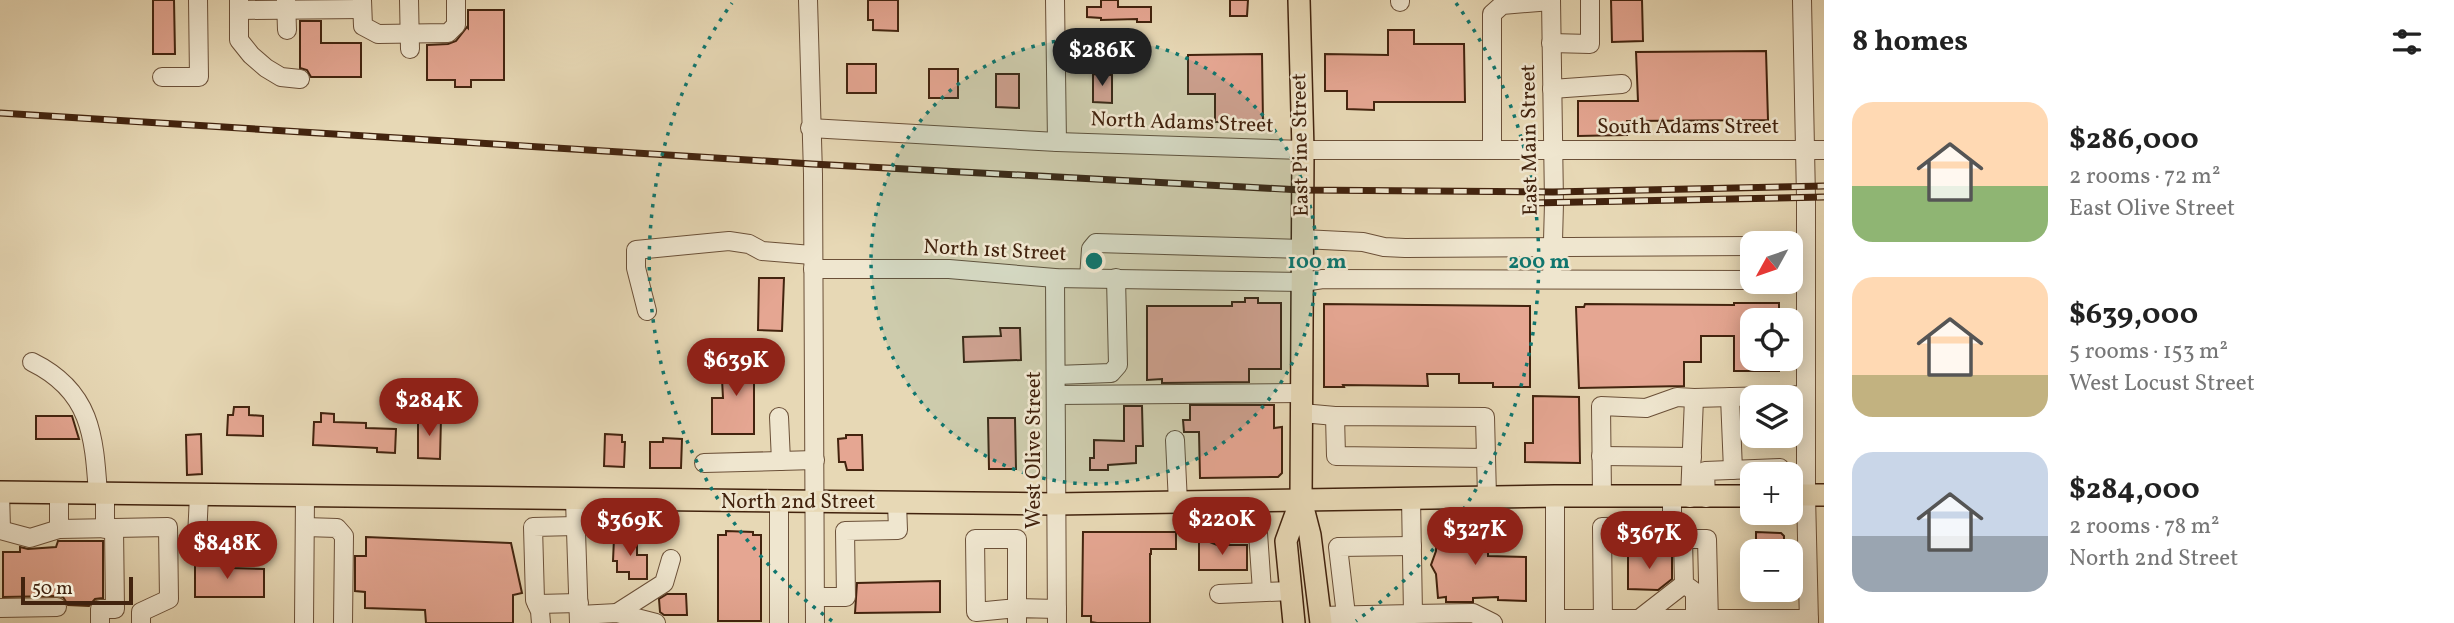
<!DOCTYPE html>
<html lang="en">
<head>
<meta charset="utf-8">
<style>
  :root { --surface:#fff; --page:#f2f2f2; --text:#222; --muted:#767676; --accent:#8f2418 }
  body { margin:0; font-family:Vollkorn,serif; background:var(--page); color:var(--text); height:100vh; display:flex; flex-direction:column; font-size:26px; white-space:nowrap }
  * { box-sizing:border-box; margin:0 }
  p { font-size:23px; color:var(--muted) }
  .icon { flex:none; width:38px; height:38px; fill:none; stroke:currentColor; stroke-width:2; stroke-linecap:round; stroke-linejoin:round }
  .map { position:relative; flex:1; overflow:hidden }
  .side { display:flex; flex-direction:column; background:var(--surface); width:630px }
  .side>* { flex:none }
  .needle { width:46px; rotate:230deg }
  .tools { position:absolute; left:1740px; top:231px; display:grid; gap:14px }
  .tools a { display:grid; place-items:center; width:63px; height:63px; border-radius:14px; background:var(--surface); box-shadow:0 4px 18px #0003; font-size:35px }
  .scale { position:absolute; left:21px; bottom:18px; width:112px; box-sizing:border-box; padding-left:7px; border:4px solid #42230e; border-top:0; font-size:19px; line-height:24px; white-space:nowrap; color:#42230e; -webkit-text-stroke:5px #efe6cf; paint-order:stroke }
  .price { position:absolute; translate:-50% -60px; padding:0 16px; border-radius:24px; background:var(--accent); color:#fff; font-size:23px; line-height:46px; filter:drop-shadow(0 2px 4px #0008) }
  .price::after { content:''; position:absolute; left:50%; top:42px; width:21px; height:16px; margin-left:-10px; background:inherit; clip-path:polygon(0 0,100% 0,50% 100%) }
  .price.on { background:#222; color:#fff }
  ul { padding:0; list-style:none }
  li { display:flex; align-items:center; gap:21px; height:175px; padding:0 28px }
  li span { display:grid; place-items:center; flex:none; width:196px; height:140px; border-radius:21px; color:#555 }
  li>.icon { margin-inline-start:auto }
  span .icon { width:84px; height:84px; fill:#fffc; stroke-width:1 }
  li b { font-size:30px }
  h2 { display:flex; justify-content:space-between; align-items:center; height:84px; padding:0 28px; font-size:30px }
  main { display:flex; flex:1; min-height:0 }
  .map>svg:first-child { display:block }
  .building { fill:#e5a692; stroke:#42230e; stroke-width:2 }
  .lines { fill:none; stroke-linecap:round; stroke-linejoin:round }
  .minor-casing { stroke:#6b5038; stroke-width:20 }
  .major-casing { stroke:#42230e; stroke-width:24 }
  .minor { stroke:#efe6cf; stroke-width:18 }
  .major { stroke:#e7d8b5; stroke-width:21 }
  .rail-casing { stroke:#42230e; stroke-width:7 }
  .rail { stroke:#efe6cf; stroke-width:4.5; stroke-dasharray:13; stroke-linecap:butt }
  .ring { fill:none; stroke:#0f766e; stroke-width:3.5; stroke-dasharray:3.5 7 }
  .labels { text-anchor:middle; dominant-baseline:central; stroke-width:5; stroke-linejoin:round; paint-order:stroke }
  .street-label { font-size:21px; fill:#42230e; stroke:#efe6cf }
  .centre { fill:#0f766e; stroke:#efe6cf; stroke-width:3.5 }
  .ring-label { font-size:21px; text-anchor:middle; font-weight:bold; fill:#0f766e; stroke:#efe6cf; stroke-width:5; stroke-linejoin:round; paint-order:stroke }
</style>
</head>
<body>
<main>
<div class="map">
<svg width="1824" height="623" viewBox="0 0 1824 623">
  <rect width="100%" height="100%" fill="#e7d8b5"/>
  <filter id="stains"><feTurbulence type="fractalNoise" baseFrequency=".00286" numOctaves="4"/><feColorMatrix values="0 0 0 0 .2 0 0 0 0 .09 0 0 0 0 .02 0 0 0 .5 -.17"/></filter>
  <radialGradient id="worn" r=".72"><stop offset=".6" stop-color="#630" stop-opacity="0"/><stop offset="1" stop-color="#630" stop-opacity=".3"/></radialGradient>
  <g class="building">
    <polygon points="153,0 174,0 175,54 153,54"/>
    <polygon points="868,0 898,0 898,31 873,30 873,20 868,20"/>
    <polygon points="1101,0 1118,0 1118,7 1151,7 1151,22 1137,22 1137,19 1101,20 1101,18 1087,17 1087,7 1101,7"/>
    <polygon points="1230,0 1248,0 1247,16 1230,16"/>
    <polygon points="1611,0 1642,0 1643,41 1612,42"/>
    <polygon points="468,10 504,10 504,80 471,80 471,87 455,87 455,80 427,80 427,45 448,44 456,41 467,27 468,28"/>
    <polygon points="300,21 321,21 321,43 361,43 361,77 311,77 307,70 300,68"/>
    <polygon points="1388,30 1414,30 1414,44 1464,44 1465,102 1374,102 1374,110 1347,109 1347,91 1325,91 1325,54 1388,55"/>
    <polygon points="1766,51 1768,120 1627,121 1627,135 1578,136 1578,101 1638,101 1636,52"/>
    <polygon points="1262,54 1263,122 1215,122 1215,94 1188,94 1188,55"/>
    <rect x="847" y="64" width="29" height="29"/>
    <rect x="929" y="69" width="29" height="29"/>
    <polygon points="996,74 1019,74 1019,108 996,107"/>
    <polygon points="1093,74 1112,75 1112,103 1093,102"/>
    <polygon points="759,278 784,278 782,331 758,330"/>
    <polygon points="1245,298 1258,298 1258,303 1281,303 1281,369 1249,369 1249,382 1162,383 1162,379 1147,380 1147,306 1232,306 1232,302 1245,302"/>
    <polygon points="1734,303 1779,303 1779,320 1752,320 1752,359 1779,359 1779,371 1734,371 1734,336 1701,336 1701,362 1684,362 1684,386 1579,388 1576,307 1584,307 1585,304 1734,305"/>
    <polygon points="1324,304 1530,306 1530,387 1493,387 1493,383 1459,383 1459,374 1427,374 1428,386 1343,385 1344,387 1324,387"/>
    <polygon points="1000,328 1020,328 1021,360 964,362 963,337 1001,336"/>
    <polygon points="757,359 758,383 754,383 754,434 712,434 712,398 723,398 721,360"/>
    <polygon points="1533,396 1579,397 1580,463 1525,462 1525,443 1533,443"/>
    <polygon points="1190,405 1274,405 1274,428 1282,427 1282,473 1278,477 1200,478 1199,432 1184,432 1183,420 1190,420"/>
    <polygon points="1124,406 1142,406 1143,446 1136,446 1136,463 1108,465 1108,470 1090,470 1090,458 1094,458 1094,440 1124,441"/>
    <polygon points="234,407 249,407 249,415 263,416 263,436 227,435 228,415 233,415"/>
    <polygon points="321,413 334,414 334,422 366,423 366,428 396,429 395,453 377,452 377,448 313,445 314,422 321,422"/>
    <polygon points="36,416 72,416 79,439 36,439"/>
    <polygon points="418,418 441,418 440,459 418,458"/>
    <polygon points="988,418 1015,418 1016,469 989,469"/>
    <polygon points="1742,419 1752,419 1752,440 1743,440"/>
    <polygon points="201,434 202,474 187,475 186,435"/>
    <polygon points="605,434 622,435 622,442 625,442 624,467 604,466"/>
    <polygon points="846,435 862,435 863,470 847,470 845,462 839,462 838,439 846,438"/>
    <polygon points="663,438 682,439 681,468 650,468 650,442 663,442"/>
    <polygon points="1466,523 1488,527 1488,556 1526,557 1526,601 1498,600 1498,597 1473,598 1473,602 1446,602 1446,597 1438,598 1436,574 1431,565 1436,551 1437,528 1452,528"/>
    <polygon points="726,531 753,532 753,535 761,535 761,621 718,621 718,535 726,535"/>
    <polygon points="1083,532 1176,532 1176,549 1151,549 1151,554 1150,554 1150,623 1097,623 1091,622 1091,616 1082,616"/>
    <polygon points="1756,532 1781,533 1784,536 1784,545 1781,545 1780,551 1761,551 1761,545 1756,545"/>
    <polygon points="366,537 511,543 522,593 513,595 513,623 426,623 425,610 365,608 365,592 355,591 355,556 366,556"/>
    <polygon points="614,538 637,538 637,555 647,555 647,579 629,579 629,572 617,572 617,561 613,561"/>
    <polygon points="1199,540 1205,540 1217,545 1247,545 1247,570 1199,570"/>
    <polygon points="58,541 103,541 103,598 95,599 89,606 68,605 63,597 57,596 3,597 3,552 20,552 20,547 28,549 56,547"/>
    <polygon points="1628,553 1672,554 1672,579 1658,590 1628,589"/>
    <polygon points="195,561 230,561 230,568 264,569 264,597 195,597"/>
    <polygon points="940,581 940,612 855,613 857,583"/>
    <polygon points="667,594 686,594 687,615 664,615 660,612 659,599"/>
  </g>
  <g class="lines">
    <defs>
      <g id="minor">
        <polyline points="239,0 239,10 362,9"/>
        <polyline points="286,0 287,30"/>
        <polyline points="362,0 363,26 378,34 448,33 456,25 456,0"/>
        <polyline points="409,0 410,49"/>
        <polyline points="808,0 813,174 815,623"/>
        <polyline points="1055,0 1057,142"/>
        <polyline points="1400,0 1400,2"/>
        <polyline points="1551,0 1554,203 1552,279"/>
        <polyline points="1802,0 1806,198 1806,495 1809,623"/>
        <polyline points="239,10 239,40 251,55 266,68 281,77 300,79"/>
        <polyline points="1551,43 1590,44 1590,0"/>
        <polyline points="162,77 199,77 198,0"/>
        <polyline points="1552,89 1622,84"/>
        <polyline points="810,128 1057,142 1303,150 1824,150"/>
        <polyline points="1492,150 1492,14 1502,5 1551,1"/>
        <polyline points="1303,239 1363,242 1384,247 1405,248 1752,246"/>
        <polyline points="813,269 949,269 1055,278 1303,282 1323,279 1752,280"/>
        <polyline points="1055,278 1057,623"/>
        <polyline points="1089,278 1091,249 1096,243 1302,249"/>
        <polyline points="647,311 636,268 636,250 729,241 749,244 762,251 812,255"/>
        <path d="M32 362C91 391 94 435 98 494"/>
        <polyline points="1056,375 1111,373 1118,365 1116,278"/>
        <polyline points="1057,395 1302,393"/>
        <polyline points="1730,397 1733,470"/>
        <polyline points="1694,398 1806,395"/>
        <polyline points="1302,413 1335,416"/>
        <polyline points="779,417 781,461"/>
        <polyline points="1175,440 1178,503"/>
        <polyline points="1601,456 1692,457"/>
        <polyline points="1486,458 1336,456 1335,416 1485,417 1487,497"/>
        <polyline points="704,463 815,460"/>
        <polyline points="0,492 1,529"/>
        <polyline points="59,493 59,529"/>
        <polyline points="105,494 105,529"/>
        <polyline points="199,495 197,538 231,540"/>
        <polyline points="1555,496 1555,623"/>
        <polyline points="1602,496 1601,406 1646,408 1677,397 1694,398 1690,498"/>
        <polyline points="1706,498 1705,471 1780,468"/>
        <polyline points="575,500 579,623"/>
        <polyline points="779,502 779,623"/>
        <polyline points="1211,503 1213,532 1258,533 1262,591"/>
        <polyline points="1672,526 1683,539 1707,539 1709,623"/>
        <polyline points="305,527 337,528 344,536 343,623"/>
        <polyline points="114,528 168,527 169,599 141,612 141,623"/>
        <polyline points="0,530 30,538 59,529 114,528 115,609 100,609 100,623"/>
        <polyline points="1683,539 1684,584 1695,592 1695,619"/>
        <polyline points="1219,594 1291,591"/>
        <polyline points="816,597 846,597 845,531 898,530 897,503"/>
        <polyline points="537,604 579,603"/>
        <polyline points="0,608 57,607"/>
        <polyline points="617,613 664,583 671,559"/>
        <polyline points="579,615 617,613 656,623"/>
        <polyline points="1346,615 1338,547 1412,546"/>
        <polyline points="1319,616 1413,614 1411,498"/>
        <polyline points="1555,619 1809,619"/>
        <polyline points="1639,619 1684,584"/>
        <polyline points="304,623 305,496"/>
        <polyline points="541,623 540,611 535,600 533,527 576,526"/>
        <polyline points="1017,623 1017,539 975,539 976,612 1017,608 1057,609"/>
        <polyline points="1414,623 1413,614 1473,613 1493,623"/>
        <polyline points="1603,623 1602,527 1672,526 1672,498"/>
      </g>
      <g id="major">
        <polyline points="1299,0 1303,150 1301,500 1310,535 1321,623"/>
        <polyline points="0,492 1056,504 1555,496 1752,496"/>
        <polyline points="1790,495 1824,495"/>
        <polyline points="1294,623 1286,541 1301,500"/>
      </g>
    </defs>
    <use href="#minor" class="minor-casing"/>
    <use href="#major" class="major-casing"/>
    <use href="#minor" class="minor"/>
    <use href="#major" class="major"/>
    <defs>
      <g id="rail">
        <polyline points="0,113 812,164 1301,190 1553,192 1824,186"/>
        <polyline points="1531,203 1824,197"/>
      </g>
    </defs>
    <use href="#rail" class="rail-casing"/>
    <use href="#rail" class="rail"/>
  </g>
  <circle cx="1094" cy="261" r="223" fill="#0f766e" fill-opacity=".12"/>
  <g class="ring">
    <circle cx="1094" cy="261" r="223"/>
    <path d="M832 621A445 445 0 0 1 732 3M1456 3A445 445 0 0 1 1356 621"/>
  </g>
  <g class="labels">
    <g class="street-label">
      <text transform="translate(1182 123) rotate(2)">North Adams Street</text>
      <text x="1688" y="127">South Adams Street</text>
      <text transform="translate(1530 140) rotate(-91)">East Main Street</text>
      <text transform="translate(1301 145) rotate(-91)">East Pine Street</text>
      <text transform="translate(995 251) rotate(3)">North 1st Street</text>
      <text transform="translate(1034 450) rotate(-90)">West Olive Street</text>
      <text x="798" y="502">North 2nd Street</text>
    </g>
  </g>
  <circle cx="1094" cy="261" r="10" class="centre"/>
  <g class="ring-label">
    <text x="1317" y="268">100 m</text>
    <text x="1539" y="268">200 m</text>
  </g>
  <rect width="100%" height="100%" filter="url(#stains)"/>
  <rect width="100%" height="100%" fill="url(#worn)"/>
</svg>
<div class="tools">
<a><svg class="needle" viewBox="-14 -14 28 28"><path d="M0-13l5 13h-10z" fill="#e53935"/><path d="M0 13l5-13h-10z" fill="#767676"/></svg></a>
<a><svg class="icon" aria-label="locate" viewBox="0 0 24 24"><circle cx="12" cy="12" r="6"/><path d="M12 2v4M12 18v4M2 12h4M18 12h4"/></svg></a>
<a><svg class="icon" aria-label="layers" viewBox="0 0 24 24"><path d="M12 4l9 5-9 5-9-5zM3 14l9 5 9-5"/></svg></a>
<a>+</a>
<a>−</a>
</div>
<div class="scale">50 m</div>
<b class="price on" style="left:1102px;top:88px">$286K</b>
<b class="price" style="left:736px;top:398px">$639K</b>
<b class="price" style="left:429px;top:438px">$284K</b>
<b class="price" style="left:1222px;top:557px">$220K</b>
<b class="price" style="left:630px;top:558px">$369K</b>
<b class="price" style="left:1475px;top:567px">$327K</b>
<b class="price" style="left:1649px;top:571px">$367K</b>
<b class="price" style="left:227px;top:581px">$848K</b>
</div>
<section class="side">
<h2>8 homes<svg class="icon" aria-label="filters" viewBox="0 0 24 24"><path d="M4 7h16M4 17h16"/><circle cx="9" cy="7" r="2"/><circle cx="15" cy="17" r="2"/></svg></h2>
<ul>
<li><span style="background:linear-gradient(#ffd9b3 60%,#8fb573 0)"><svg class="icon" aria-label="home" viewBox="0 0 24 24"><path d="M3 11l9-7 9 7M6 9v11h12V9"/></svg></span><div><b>$286,000</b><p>2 rooms · 72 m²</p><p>East Olive Street</p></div></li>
<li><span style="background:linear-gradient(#ffd9b3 70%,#c2b280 0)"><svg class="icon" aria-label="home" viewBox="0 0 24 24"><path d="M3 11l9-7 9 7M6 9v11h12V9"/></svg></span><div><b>$639,000</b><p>5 rooms · 153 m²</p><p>West Locust Street</p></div></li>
<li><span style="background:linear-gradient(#c9d6e8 60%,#9aa5b1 0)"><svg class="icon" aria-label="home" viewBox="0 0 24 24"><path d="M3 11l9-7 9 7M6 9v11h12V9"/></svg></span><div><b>$284,000</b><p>2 rooms · 78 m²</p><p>North 2nd Street</p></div></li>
</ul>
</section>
</main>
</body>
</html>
